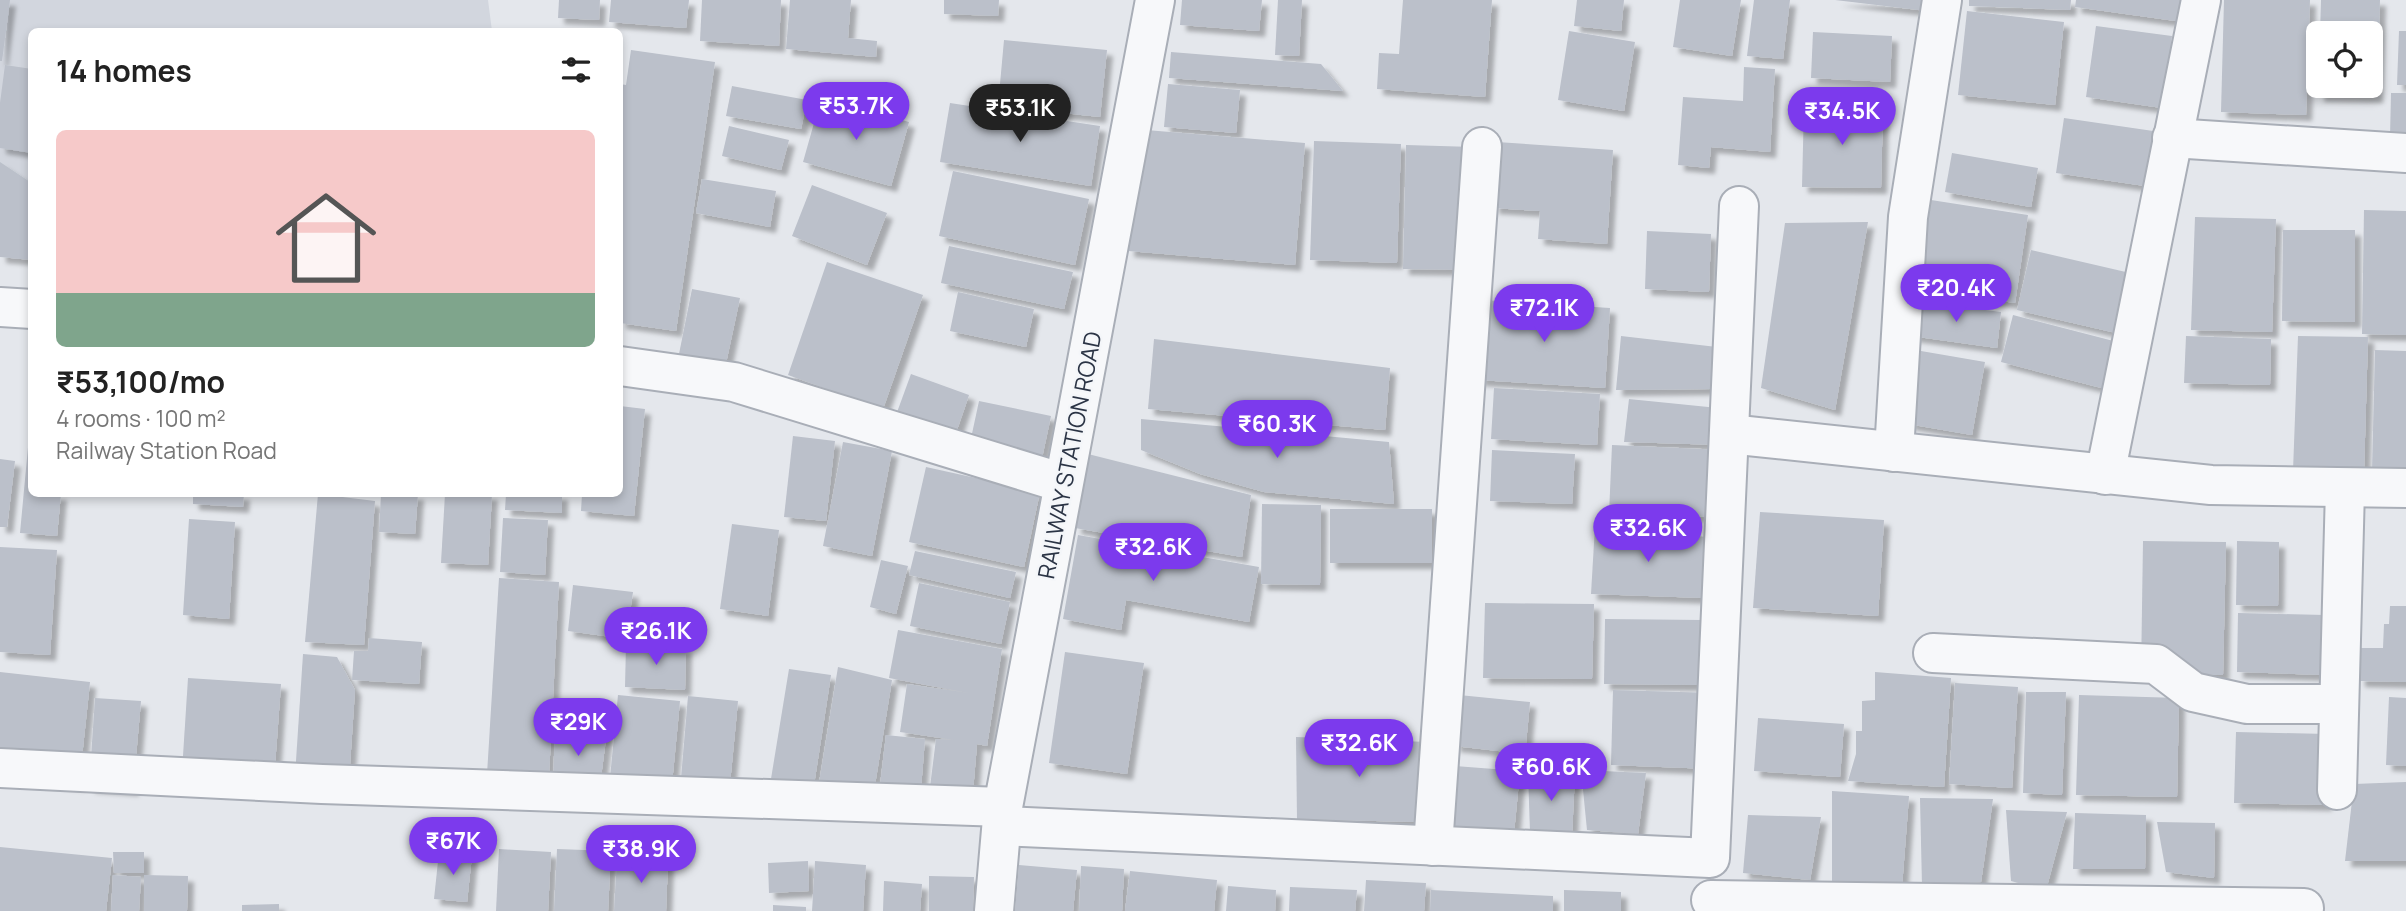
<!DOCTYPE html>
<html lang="en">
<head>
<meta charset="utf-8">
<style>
  :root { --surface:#fff; --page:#f6f6f6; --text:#222; --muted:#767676; --line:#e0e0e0; --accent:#7c3aed }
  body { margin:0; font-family:Manrope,sans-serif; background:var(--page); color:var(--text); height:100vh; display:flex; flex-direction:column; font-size:26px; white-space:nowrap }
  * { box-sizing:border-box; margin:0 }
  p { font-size:23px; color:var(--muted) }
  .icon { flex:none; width:38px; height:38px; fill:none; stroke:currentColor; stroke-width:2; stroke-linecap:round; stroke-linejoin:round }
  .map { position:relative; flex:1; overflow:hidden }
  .details { position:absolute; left:28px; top:28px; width:595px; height:469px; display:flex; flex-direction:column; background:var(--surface); border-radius:10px; box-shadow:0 4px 10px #0003 }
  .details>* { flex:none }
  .controls { position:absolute; left:2306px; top:21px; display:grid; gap:14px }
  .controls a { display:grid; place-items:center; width:77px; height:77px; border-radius:10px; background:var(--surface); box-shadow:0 4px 10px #0003; font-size:35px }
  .price { position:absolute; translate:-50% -60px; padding:0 16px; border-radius:24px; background:var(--accent); color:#fff; font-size:23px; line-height:46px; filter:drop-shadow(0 2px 4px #0008) }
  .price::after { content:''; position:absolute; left:50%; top:42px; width:21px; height:16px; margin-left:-10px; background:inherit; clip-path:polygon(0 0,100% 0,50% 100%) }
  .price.selected { background:#222; color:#fff }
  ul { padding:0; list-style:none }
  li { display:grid; align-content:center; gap:14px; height:371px; padding:0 28px }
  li+li { border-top:2px solid var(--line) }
  li span { display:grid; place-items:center; height:217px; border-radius:10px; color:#555 }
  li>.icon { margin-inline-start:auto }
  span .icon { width:126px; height:126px; fill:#fffc; stroke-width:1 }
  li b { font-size:30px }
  h2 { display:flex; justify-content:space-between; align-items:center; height:84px; padding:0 28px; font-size:30px }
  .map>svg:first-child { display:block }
  .built { fill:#d2d6de }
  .building { fill:#bbc0ca; filter:url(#shadow) }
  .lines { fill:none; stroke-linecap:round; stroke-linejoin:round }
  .minor-casing { stroke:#a9aeb7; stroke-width:42 }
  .tertiary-casing { stroke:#a9aeb7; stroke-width:42 }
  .minor { stroke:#f7f8fa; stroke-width:38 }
  .tertiary { stroke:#f7f8fa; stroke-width:38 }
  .labels { text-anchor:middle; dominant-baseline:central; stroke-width:5; stroke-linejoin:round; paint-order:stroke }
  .street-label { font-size:23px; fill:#2b3445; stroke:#f4f6f9 }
</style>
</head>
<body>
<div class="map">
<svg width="2406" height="911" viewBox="0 0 2406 911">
  <defs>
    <filter id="shadow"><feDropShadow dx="6" dy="6" stdDeviation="2" flood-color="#0004"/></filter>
  </defs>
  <rect width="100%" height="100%" fill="#e4e7ec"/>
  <polygon class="built" points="0,0 488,0 492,31 32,32 31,214 0,216"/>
  <g class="building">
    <polygon points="0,0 10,0 2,61 0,61"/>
    <polygon points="559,0 600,0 599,20 558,18"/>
    <polygon points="611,0 689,0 686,28 609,22"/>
    <polygon points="702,0 781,0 779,46 700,41"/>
    <polygon points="790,0 851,0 848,38 877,41 876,57 786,49"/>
    <polygon points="944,0 999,0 998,16 944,14"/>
    <polygon points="1182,0 1262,0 1259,31 1180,25"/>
    <polygon points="1278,0 1302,0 1299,56 1275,55"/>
    <polygon points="1403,0 1492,0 1485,97 1377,89 1379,53 1399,54"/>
    <polygon points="1577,0 1624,0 1621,31 1574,26"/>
    <polygon points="1680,0 1741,0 1732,56 1673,47"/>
    <polygon points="1754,0 1790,0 1783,59 1747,56"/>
    <polygon points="1835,0 1928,0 1927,11"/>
    <polygon points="1969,0 2071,0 2070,10 1969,6"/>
    <polygon points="2076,0 2186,0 2183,22 2075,7"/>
    <polygon points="2224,0 2310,0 2306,115 2221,112"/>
    <polygon points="2321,0 2380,0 2377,97 2318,96 2319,86 2371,86 2371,33 2320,33"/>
    <polygon points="1967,11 2064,22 2055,105 1958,95"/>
    <polygon points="2096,26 2172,36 2162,108 2086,97"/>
    <polygon points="1569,31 1635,42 1624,111 1558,100"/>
    <polygon points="2399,31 2406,31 2406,85 2397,85"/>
    <polygon points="1813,32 1892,36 1890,82 1811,78"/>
    <polygon points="1004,40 1107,50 1100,117 998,106"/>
    <polygon points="631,50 715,62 676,331 620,323 620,84 626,85"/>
    <polygon points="1171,52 1321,64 1343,91 1169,78"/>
    <polygon points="5,65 32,69 32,153 0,148 0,103"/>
    <polygon points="1744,67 1775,69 1770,152 1711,147 1709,168 1678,165 1683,97 1743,101"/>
    <polygon points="1168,84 1240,90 1236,133 1164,127"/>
    <polygon points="732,86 807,100 801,129 726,116"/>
    <polygon points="2391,93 2406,93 2406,138 2390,137"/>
    <polygon points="821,98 909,122 891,186 803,162"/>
    <polygon points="950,103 1100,126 1091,186 940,162"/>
    <polygon points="1804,106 1883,108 1881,188 1802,187"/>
    <polygon points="2064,118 2167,133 2159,188 2056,173"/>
    <polygon points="729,126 789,140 781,170 722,156"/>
    <polygon points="1146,130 1305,143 1295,265 1128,251 1135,171 1143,171"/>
    <polygon points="1314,141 1401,144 1397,263 1310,260"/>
    <polygon points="1497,142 1613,150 1607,244 1538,239 1540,211 1493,208"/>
    <polygon points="1406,145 1474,147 1472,270 1403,269"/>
    <polygon points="1952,153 2038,168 2031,207 1945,192"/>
    <polygon points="0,162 30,182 32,260 0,257"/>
    <polygon points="953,171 1089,199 1075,265 939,236"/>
    <polygon points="702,179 776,191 770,227 696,213"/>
    <polygon points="812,185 887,213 867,265 792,236"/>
    <polygon points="1931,200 2028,215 2015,303 1917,289"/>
    <polygon points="2364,210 2406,211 2406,335 2362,334"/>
    <polygon points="2195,217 2276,219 2272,332 2191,330"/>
    <polygon points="1868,222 1835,410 1761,388 1785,223"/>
    <polygon points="2283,230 2355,230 2355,322 2282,321"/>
    <polygon points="1647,231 1711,234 1709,292 1645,289"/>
    <polygon points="949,246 1073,272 1064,309 941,283"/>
    <polygon points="2031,250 2143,276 2129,336 2017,310"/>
    <polygon points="827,262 923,295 883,409 788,375"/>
    <polygon points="692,289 740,298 725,368 678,359"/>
    <polygon points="958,292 1034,309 1026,347 950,331"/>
    <polygon points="1482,300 1610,308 1605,388 1478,380"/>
    <polygon points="1915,301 2001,312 1997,348 1911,336"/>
    <polygon points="2013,315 2129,345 2117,392 2001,362"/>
    <polygon points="1621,336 1717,347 1711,389 1616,390"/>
    <polygon points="2186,336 2271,339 2270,385 2184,383"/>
    <polygon points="2298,336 2368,337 2364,473 2293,471"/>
    <polygon points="1154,339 1390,368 1385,430 1148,409"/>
    <polygon points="2375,350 2406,351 2406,473 2372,471"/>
    <polygon points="1921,351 1985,362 1972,435 1908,424"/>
    <polygon points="911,374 969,395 955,436 896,415"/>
    <polygon points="1494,388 1600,394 1597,445 1491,439"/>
    <polygon points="1629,399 1728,409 1722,445 1624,442"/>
    <polygon points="979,401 1051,416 1042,458 970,443"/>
    <polygon points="620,406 645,409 634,516 581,511 582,494 620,494"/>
    <polygon points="1141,419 1389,442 1394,504 1264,492 1200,474 1141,450"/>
    <polygon points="30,426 32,494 61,494 57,536 20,533"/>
    <polygon points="793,436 835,441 826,521 784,517"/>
    <polygon points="843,442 892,451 872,556 823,546"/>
    <polygon points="1612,445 1724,450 1721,517 1609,514"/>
    <polygon points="1492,450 1575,454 1572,504 1490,501"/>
    <polygon points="1088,454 1251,495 1242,557 1075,528"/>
    <polygon points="0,459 15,461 7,527 0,527"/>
    <polygon points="926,467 1040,492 1024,567 909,542"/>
    <polygon points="193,494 244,494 243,507 193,504"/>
    <polygon points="318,494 375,501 364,645 305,642"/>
    <polygon points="381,494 418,494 415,534 379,532"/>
    <polygon points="445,494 492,494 488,565 441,563"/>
    <polygon points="506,494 562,494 562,513 505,510"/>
    <polygon points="1262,504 1321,505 1320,585 1261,584"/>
    <rect x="1330" y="509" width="102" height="54"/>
    <polygon points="1760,512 1884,520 1878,616 1753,608"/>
    <polygon points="503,518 548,520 545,575 500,572"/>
    <polygon points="189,519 235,522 229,619 183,615"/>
    <polygon points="732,524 779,530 768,616 720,609"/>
    <polygon points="1595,526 1707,537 1705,598 1591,594"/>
    <polygon points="1078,535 1259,567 1249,622 1126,600 1121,630 1063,619"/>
    <polygon points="2143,541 2226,542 2223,675 2141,674"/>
    <polygon points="2237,541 2279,542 2278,606 2236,605"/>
    <polygon points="0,547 57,550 50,655 0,652"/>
    <polygon points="915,551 1016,572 1010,598 909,575"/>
    <polygon points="881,560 908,566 896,614 870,607"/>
    <polygon points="499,578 559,582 548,795 486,791"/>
    <polygon points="919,583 1010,602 1001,644 910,626"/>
    <polygon points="573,585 633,592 626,639 568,631"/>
    <polygon points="1485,603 1594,604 1592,679 1483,678"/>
    <polygon points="2390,606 2406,606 2406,682 2359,681 2359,648 2383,648 2384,624 2389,624"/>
    <polygon points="2238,613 2325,615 2324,675 2237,672"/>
    <polygon points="1605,619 1703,620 1703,685 1604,684"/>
    <polygon points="898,630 1002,649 987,746 977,744 972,804 928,803 936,739 954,740 900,732 907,684 969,693 889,678"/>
    <polygon points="369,638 422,642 419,684 352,680 354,651 368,651"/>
    <polygon points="626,645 686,647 685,690 625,687"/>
    <polygon points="1065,652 1144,663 1127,774 1049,763"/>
    <polygon points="303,654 337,657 355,690 349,780 295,776"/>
    <polygon points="838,667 892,680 874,791 819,783"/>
    <polygon points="789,669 831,675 812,798 769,791"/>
    <polygon points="0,672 90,682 79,785 0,776"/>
    <polygon points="1875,672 1951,678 1944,787 1848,781 1856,754 1856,731 1862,731 1862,701 1875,700"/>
    <polygon points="188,678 281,684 273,793 181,787"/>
    <polygon points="1955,683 2018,687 2012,788 1949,784"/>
    <polygon points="1613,690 1714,693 1712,769 1611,765"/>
    <polygon points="2026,692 2066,692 2062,795 2023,793"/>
    <polygon points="618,695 680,701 671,794 609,788"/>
    <polygon points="1459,695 1530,702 1525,754 1454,746"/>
    <polygon points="2079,695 2179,698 2177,797 2076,795"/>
    <polygon points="688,696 738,701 729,794 680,790"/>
    <polygon points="2389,697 2406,698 2406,766 2386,765"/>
    <polygon points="95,698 141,701 133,790 89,787"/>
    <polygon points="1758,718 1844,724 1840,777 1754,771"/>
    <polygon points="555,719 607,731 599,793 553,791"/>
    <polygon points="2236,732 2328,734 2326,805 2234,803"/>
    <polygon points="886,735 925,739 920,801 878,802"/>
    <polygon points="1296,737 1428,742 1415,822 1297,819"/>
    <polygon points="1455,766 1520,771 1514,833 1450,828"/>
    <polygon points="1581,770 1646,773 1638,834 1587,830"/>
    <polygon points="1528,773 1575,774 1572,835 1530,832"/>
    <polygon points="2406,782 2406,861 2345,861 2354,784"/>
    <polygon points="1832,791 1909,796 1902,887 1832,885"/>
    <polygon points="1920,798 1993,799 1981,882 1922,886"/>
    <polygon points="2006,810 2067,812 2046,890 2011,881"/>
    <polygon points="2075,813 2146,815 2145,869 2073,869"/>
    <polygon points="1748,815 1821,817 1810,880 1743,873"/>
    <polygon points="2157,822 2215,823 2214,878 2166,872"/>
    <polygon points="0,847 112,858 106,911 0,911"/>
    <polygon points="499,849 551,852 548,911 496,911"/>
    <polygon points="557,849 611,851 608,911 554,911"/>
    <polygon points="113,852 144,852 144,873 114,873"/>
    <polygon points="439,852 472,855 467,902 434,899"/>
    <polygon points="617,858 668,860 666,911 614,911"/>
    <polygon points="808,861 809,891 769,893 768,863"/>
    <polygon points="815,861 866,865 863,911 812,911"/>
    <polygon points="1019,865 1077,870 1073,911 1015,911"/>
    <polygon points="1081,866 1124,869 1122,911 1079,911"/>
    <polygon points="1130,871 1217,880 1214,911 1125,911"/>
    <polygon points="113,875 141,877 139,911 111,911"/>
    <polygon points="144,875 188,876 187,911 144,911"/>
    <polygon points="929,876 974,877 973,911 929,911"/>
    <polygon points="1366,880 1426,883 1424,911 1364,911"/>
    <polygon points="884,881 922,884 920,911 883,911"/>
    <polygon points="1228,886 1276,890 1275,911 1226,911"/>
    <polygon points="1290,887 1357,890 1355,911 1289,911"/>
    <polygon points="1431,890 1553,896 1553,911 1430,911"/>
    <polygon points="1564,890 1621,892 1621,911 1564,911"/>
    <polygon points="279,904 279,911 242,911 242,905"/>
    <polygon points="773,905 806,907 806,911 773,911"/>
  </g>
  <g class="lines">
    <defs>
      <g id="minor">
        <polyline points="2172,138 2406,153"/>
        <polyline points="0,307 32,309"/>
        <polyline points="620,366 734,382 1063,483"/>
        <polyline points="1729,434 2211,485 2406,488"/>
        <polyline points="1894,452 1908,217 1942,0"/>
        <polyline points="2105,475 2201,0"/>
        <polyline points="1933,653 2156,664 2193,692 2247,704 2338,704"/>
        <polyline points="0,768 322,784 1003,807"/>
        <polyline points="2337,790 2345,489"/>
        <polyline points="1002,826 1710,858 1739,206"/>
        <polyline points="1433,846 1482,147"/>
        <polyline points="1711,900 2304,908"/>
      </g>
      <polyline id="tertiary" points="994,911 1003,807 1155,0"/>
    </defs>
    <use href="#minor" class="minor-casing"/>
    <use href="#tertiary" class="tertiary-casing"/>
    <use href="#minor" class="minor"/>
    <use href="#tertiary" class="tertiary"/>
  </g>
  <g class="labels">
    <g class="street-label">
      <text transform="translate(1069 455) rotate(-79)">RAILWAY STATION ROAD</text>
    </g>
  </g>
</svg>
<div class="controls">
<a><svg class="icon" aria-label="locate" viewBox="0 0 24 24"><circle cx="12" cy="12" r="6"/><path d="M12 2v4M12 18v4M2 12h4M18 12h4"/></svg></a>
</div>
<b class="price" style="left:856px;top:142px">₹53.7K</b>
<b class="price selected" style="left:1020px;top:144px">₹53.1K</b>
<b class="price" style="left:1842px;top:147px">₹34.5K</b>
<b class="price" style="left:1956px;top:324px">₹20.4K</b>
<b class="price" style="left:1544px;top:344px">₹72.1K</b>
<b class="price" style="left:1277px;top:460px">₹60.3K</b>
<b class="price" style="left:1648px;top:564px">₹32.6K</b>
<b class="price" style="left:1153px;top:583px">₹32.6K</b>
<b class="price" style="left:656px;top:667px">₹26.1K</b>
<b class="price" style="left:578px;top:758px">₹29K</b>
<b class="price" style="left:1359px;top:779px">₹32.6K</b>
<b class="price" style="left:1551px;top:803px">₹60.6K</b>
<b class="price" style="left:453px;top:877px">₹67K</b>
<b class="price" style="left:641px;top:885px">₹38.9K</b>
<section class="details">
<h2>14 homes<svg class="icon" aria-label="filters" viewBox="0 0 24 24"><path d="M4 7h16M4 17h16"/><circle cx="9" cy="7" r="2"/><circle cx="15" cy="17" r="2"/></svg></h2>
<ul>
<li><span style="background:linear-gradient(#f6c9c9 75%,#7fa58c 0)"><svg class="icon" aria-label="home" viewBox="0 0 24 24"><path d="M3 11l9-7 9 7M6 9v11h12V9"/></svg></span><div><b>₹53,100/mo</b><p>4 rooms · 100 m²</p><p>Railway Station Road</p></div></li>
</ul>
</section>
</div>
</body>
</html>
